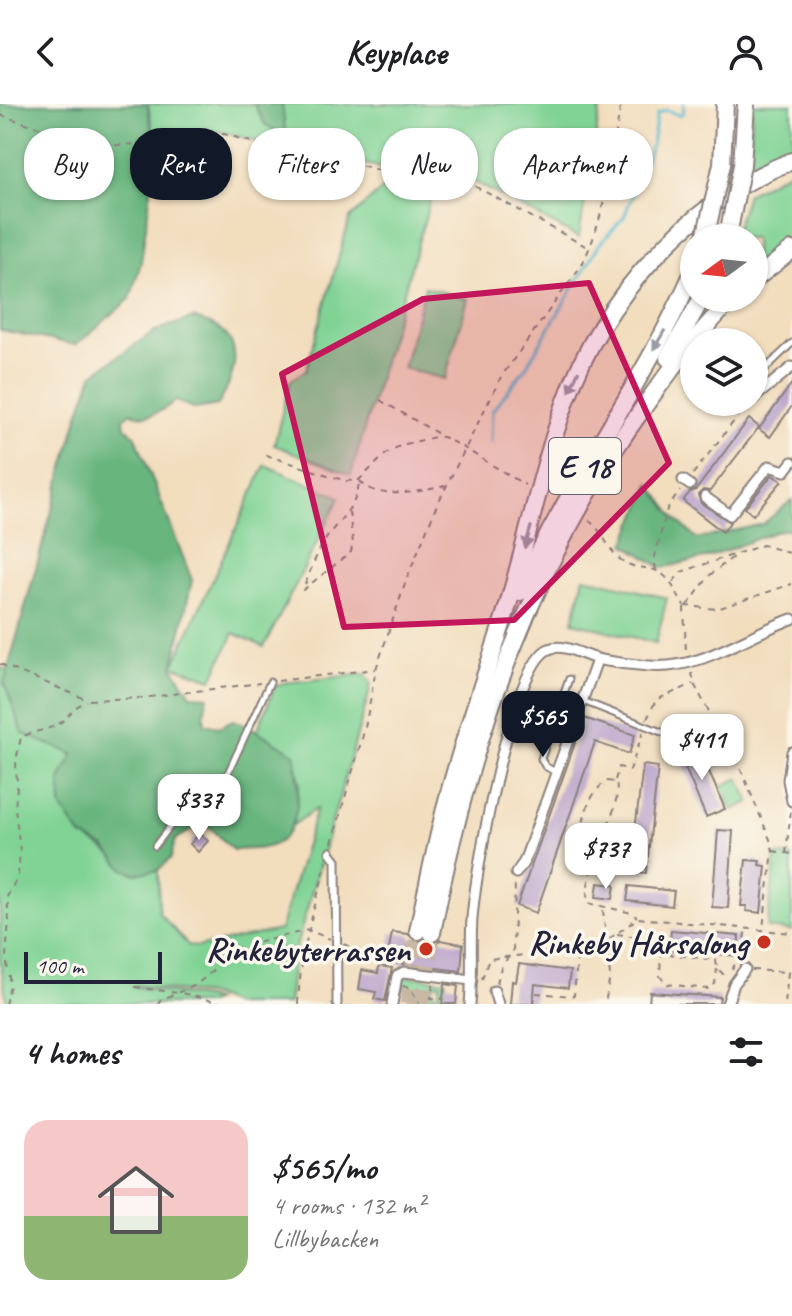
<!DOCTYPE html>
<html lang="en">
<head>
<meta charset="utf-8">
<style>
  :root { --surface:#fff; --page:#f2f2f2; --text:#202124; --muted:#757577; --line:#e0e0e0; --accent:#111827 }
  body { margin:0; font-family:Caveat,sans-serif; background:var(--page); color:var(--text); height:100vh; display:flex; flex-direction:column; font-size:30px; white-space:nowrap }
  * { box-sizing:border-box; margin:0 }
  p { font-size:26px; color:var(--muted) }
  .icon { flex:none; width:44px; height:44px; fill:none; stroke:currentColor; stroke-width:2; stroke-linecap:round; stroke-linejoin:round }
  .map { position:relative; height:900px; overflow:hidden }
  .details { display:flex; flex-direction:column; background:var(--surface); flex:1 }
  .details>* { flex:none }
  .guide { position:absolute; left:24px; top:24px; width:744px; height:72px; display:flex; gap:16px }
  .needle { width:52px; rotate:255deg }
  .controls { position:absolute; left:680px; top:120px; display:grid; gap:16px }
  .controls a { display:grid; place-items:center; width:88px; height:88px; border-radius:50%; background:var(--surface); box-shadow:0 2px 6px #0004; font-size:40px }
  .scale { position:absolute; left:24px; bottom:20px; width:138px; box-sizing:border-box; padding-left:8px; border:4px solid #22223b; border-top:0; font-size:22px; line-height:28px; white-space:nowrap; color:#22223b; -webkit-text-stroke:6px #fbf7ec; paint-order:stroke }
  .price { position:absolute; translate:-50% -68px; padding:0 18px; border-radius:16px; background:#fff; color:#222; font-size:26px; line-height:52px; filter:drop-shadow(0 2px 4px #0008) }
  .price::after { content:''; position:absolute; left:50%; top:48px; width:24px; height:18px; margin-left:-12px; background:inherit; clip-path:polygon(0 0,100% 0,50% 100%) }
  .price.on { background:var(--accent); color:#fff }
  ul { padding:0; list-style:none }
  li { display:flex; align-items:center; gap:24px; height:200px; padding:0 24px }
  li+li { border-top:2px solid var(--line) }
  li span { display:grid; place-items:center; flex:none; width:224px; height:160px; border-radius:24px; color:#555 }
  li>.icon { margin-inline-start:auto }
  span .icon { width:96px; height:96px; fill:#fffc; stroke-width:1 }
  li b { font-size:34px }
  h2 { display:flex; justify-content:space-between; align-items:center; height:96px; padding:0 24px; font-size:34px }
  .tag { padding:0 28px; border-radius:32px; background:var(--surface); box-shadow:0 2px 6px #0004; font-size:28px; line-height:72px }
  .tag.on { background:var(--accent); color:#fff }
  header { display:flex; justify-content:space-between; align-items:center; height:104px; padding:0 24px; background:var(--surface); font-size:36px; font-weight:600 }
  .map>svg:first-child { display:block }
  .green { fill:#81d395; stroke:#527a68; stroke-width:2 }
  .forest { fill:#68b57e; stroke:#456c5c; stroke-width:2 }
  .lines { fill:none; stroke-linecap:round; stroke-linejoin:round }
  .stream { stroke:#4cb5ca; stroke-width:3 }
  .building { fill:#b9a2ca }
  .motorway-tunnel { stroke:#c8b8a3; stroke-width:16; stroke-dasharray:16 8; stroke-linecap:butt }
  .service-casing { stroke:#8a807c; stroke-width:9 }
  .pedestrian-casing { stroke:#8a807c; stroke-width:11 }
  .minor-casing { stroke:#8a807c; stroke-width:13 }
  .motorway-casing { stroke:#8a807c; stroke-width:20 }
  .path { stroke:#8a807c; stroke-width:2; stroke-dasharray:6 6; stroke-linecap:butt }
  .service { stroke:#fff; stroke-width:5 }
  .pedestrian { stroke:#fff; stroke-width:7 }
  .minor { stroke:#fff; stroke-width:9 }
  .motorway { stroke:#fff; stroke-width:16 }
  .motorway-bridge-casing { stroke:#8a807c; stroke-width:20; stroke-linecap:butt }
  .motorway-bridge { stroke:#fff; stroke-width:16 }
  .oneway { fill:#9c9ca7 }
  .marked { fill:#c2185b; fill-opacity:0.2; stroke:#c2185b; stroke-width:6; stroke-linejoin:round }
  .poi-dot { fill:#c8321e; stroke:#fbf7ec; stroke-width:3 }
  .labels { text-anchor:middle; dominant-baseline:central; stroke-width:7; stroke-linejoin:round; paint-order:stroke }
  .shield { fill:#fbf7ec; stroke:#636270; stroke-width:2 }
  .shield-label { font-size:32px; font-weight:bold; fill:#22223b }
  .poi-label { font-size:34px; font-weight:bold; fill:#22223b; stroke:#fbf7ec; text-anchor:end }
</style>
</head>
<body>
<header><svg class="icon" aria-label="back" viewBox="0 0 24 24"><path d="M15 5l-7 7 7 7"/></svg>Keyplace<svg class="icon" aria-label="person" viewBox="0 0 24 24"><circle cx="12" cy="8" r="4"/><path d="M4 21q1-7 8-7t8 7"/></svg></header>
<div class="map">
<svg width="792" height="900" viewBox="0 0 792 900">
  <rect width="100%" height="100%" fill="#fbf7ec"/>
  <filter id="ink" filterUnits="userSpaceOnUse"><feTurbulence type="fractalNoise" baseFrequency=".0125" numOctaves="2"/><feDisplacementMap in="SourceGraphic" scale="16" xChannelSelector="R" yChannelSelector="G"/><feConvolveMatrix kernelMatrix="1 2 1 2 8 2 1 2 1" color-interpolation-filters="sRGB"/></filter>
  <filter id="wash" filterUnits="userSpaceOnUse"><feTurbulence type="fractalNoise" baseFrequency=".006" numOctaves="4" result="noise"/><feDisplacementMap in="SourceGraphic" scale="32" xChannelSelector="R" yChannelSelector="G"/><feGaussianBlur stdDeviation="1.8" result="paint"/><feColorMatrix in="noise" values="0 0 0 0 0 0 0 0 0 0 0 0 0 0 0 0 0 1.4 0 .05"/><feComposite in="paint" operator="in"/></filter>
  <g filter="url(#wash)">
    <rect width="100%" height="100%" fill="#f2ddbd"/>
    <g class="green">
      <polygon points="148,0 254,0 265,20 285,32 282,0 601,0 579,134 441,60 399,69 326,49 277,43 224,28 154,31"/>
      <polygon points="753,0 792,0 792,48 748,69"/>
      <polygon points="792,66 792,138 754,166 754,134 733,134 747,90"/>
      <polygon points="391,77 433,87 351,371 274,341 290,277 306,266 350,114"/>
      <polygon points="425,183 468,195 445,275 403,264"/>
      <polygon points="265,361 340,393 264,543 234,529 212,575 173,562"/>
      <polygon points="584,473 667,494 656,539 573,518"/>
      <path d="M0 564 9 567 4 580 73 650 91 738C125 752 112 773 158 766L159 809 188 841 197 843 280 826 317 704 293 721 300 678 295 650 257 627 275 583 283 579 365 570 371 579 368 593 294 850 288 900H232L214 892 135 881 134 883 215 896 206 900H7L0 857Z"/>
      <polygon points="739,674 750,698 733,706 722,682"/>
      <polygon points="776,751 792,753 792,827 767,824"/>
      <polygon points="402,871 446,877 443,893 438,893 440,880 433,880 432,889 435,890 435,894 431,894 430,900 411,900 415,895 410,883 404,882 403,887 398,888 397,900 394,900"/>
    </g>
    <g class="forest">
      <polygon points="0,0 147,0 156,50 141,158 130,195 76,241 0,226"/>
      <polygon points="254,0 282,0 286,33 265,20"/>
      <path d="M193 214C201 217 211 220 218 224 247 243 231 279 218 301L195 305 176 297C159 308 149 317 130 308L124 314 125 323 135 331 192 476 173 563 191 591 208 592 204 609 205 620 219 623 233 616 247 621 295 650C299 674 303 725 277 739 265 746 247 745 233 746L209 722 193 725 175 736 171 754 158 766 135 770 124 765 105 744 81 732 61 703 60 676 73 650 23 630 4 579 78 313 93 270 155 227Z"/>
      <polygon points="650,380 676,415 697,435 763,420 792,396 792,426 780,426 709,453 662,464 625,440"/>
    </g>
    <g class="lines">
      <polyline class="stream" points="491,339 492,307 524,266 599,141 624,113 652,40 657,10 666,6 679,11 683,9 684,0"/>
    </g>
    <g id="blocks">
      <g class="building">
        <polygon points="792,279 792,302 770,333 759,325"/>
        <polygon points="749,315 759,323 710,387 703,386 698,391 701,399 730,418 723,428 683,397 690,388 696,386"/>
        <polygon points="772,371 782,377 753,411 745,404"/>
        <polygon points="584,614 635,631 629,650 595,638 536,809 517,802"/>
        <polygon points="699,644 725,705 706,713 680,652"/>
        <polygon points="643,661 658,663 646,769 630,767"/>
        <polygon points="718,726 733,727 728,804 712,803"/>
        <polygon points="200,729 208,737 198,748 190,740"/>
        <polygon points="746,756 760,757 759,761 766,762 761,809 746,807 747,802 741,802"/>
        <polygon points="598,779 615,781 613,795 596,793"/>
        <polygon points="629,782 674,787 672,802 627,797"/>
        <polygon points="671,826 739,832 738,852 669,846"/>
        <polygon points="392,828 408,830 417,838 424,836 435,840 440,836 463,840 461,867 387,858"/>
        <polygon points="519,860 570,867 568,884 535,880 533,900 510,900 512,877 516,878"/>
        <polygon points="379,862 392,864 385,897 374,895 376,888 359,885 362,866 378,869"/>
        <polygon points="445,880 458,882 456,900 442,900"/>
        <polygon points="650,888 720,893 719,900 649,900"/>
      </g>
    </g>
  </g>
  <g filter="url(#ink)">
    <use href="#blocks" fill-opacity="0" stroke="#8a807c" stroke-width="2"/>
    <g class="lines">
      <g class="motorway-tunnel">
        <polyline points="408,900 418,827"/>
        <polyline points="422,900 432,829"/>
      </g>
      <defs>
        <g id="service">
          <polyline points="758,272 792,239"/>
          <polyline points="583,597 674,633 683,640"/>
          <polyline points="555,668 545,662 541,655 569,575"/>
          <polyline points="155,742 172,720 209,710 270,578"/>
        </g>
        <polyline id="pedestrian" points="330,748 336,756 337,900"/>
        <g id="minor">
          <polyline points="754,294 792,263"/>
          <polyline points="683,376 690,381"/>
          <polyline points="705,393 730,411 769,362 785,367 792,358"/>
          <polyline points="792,697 788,676 792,648"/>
          <polyline points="516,769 524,758 597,556"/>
          <polyline points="494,887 498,900"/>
          <polyline points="392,900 397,872 404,868 472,876"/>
          <path d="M470 900C473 871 470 843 472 815 475 771 511 560 549 545 564 538 585 553 601 556 617 559 633 561 649 562 700 567 746 531 792 515"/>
          <polyline points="727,900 734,880 745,865"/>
        </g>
        <g id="motorway">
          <polyline points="754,176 792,146"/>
          <polyline points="668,254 702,194"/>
          <path d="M520 488C570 377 645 278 694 166"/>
          <path d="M418 827C427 784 436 740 447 697 464 631 488 566 508 501 528 433 542 363 566 297 602 195 690 96 792 57"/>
          <path d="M432 829C469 635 531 457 648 297 674 261 701 226 733 194"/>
        </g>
      </defs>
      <use href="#service" class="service-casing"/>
      <use href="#pedestrian" class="pedestrian-casing"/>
      <use href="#minor" class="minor-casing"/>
      <use href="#motorway" class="motorway-casing"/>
      <g class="path">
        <polyline points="0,11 98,42 139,40 155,34 224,30 275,45 322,50 399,72 441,64 589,144"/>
        <polyline points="380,296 442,332"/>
        <polyline points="266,351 346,377 359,376 386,350 401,341 435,333 443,333 464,344 525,381"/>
        <polyline points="693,370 748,299"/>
        <path d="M360 377C377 398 422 387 445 382"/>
        <path d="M349 408 353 439 351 448 303 486C309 470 315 453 324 438 336 417 358 404 359 377"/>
        <path d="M589 416C603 427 607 445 621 456 637 467 645 461 657 467 671 473 676 490 684 502"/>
        <polyline points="656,466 654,456 667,405 680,387"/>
        <polyline points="673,478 681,468 763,441 792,450"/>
        <polyline points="688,501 710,471 738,449"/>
        <polyline points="685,502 717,505 792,480"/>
        <polyline points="684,503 686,548"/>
        <polyline points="0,560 88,596 142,594 260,579"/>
        <polyline points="692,569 694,580 742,668 771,738 773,747 763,824"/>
        <polyline points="278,577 375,565"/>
        <polyline points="647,615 656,596 693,580"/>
        <polyline points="615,676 619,663 630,666 643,628"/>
        <path d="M568 732 587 739 593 745C596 764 584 780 588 799L632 809 637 813"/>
        <path d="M332 739 365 624 376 565 407 474 436 403 501 273 581 162C607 113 611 53 621 0"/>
        <path d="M587 739 589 735 583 727C583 708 591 689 606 677L616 678C620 694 610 724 597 735H589"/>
        <polyline points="773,747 792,750"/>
        <polyline points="786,749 791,706"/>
        <polyline points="603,806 610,872 605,900"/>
        <polyline points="617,830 659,836 662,846 668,850 716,856 717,864 726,873"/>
        <polyline points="343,840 397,861"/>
        <polyline points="661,847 660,872 666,880 707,885 715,880 717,865"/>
        <polyline points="403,857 405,858"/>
        <polyline points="743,858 741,849 746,825"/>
        <polyline points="732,866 740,850"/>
        <polyline points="752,866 788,868 785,900"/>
        <polyline points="482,875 489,855 576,845 605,838 638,814 792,829"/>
        <polyline points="497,879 501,863 513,847 515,778"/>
        <polyline points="433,880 431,894 443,895"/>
        <polyline points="403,882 410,883 419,900"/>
        <polyline points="135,883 186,890 223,900"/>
        <path d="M5 900 10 881 6 852 9 817 7 793 18 772 20 747 15 704 17 683 16 657 21 633C33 627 50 626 60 619 70 611 74 602 87 597"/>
        <polyline points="158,900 160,896 196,881 236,847 252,840 308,826 330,835"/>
        <path d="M298 900C300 851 314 804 327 757"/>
        <polyline points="534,900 535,889 574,892 578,845"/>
      </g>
      <use href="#service" class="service"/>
      <use href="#pedestrian" class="pedestrian"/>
      <use href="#minor" class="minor"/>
      <use href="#motorway" class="motorway"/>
      <defs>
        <g id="motorway-bridge">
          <polyline points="730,121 742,61 746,0"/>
          <polyline points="705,134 722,60 725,0"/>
        </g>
      </defs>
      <use href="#motorway-bridge" class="motorway-bridge-casing"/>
      <use href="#motorway-bridge" class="motorway-bridge"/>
    </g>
    <defs><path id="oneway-solid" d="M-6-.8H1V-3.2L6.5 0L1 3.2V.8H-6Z" transform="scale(2)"/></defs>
    <g class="oneway">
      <use href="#oneway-solid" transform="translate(659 236) rotate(120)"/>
      <use href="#oneway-solid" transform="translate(574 277) rotate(114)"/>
      <use href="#oneway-solid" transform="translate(528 433) rotate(106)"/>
    </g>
  </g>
  <path class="marked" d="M589 179 669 359 514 516 344 523 282 270 423 195Z"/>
  <g class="poi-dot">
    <circle cx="764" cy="838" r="8"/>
    <circle cx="426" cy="845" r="8"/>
  </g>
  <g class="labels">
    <rect class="shield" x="549" y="334" width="72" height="56" rx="6"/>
    <g class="shield-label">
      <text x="585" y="362">E 18</text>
    </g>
    <g class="poi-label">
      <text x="748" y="838">Rinkeby Hårsalong</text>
      <text x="410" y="845">Rinkebyterrassen</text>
    </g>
  </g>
</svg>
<div class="controls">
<a><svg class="needle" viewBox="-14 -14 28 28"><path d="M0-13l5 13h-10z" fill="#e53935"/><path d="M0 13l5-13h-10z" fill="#757577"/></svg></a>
<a><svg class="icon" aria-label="layers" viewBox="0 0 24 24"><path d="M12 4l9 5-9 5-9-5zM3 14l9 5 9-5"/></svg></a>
</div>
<div class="scale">100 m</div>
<b class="price on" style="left:543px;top:655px">$565</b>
<b class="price" style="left:702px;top:678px">$411</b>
<b class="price" style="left:199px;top:738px">$337</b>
<b class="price" style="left:606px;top:787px">$737</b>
<div class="guide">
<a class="tag">Buy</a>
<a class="tag on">Rent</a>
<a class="tag">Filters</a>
<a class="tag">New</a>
<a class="tag">Apartment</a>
</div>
</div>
<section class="details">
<h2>4 homes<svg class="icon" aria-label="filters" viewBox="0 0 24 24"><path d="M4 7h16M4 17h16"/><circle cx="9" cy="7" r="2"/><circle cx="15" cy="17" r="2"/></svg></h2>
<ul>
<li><span style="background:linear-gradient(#f6c9c9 60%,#8fb573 0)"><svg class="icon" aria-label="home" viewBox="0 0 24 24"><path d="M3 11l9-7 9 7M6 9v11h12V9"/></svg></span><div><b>$565/mo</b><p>4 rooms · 132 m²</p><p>Lillbybacken</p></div></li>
</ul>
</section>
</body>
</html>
